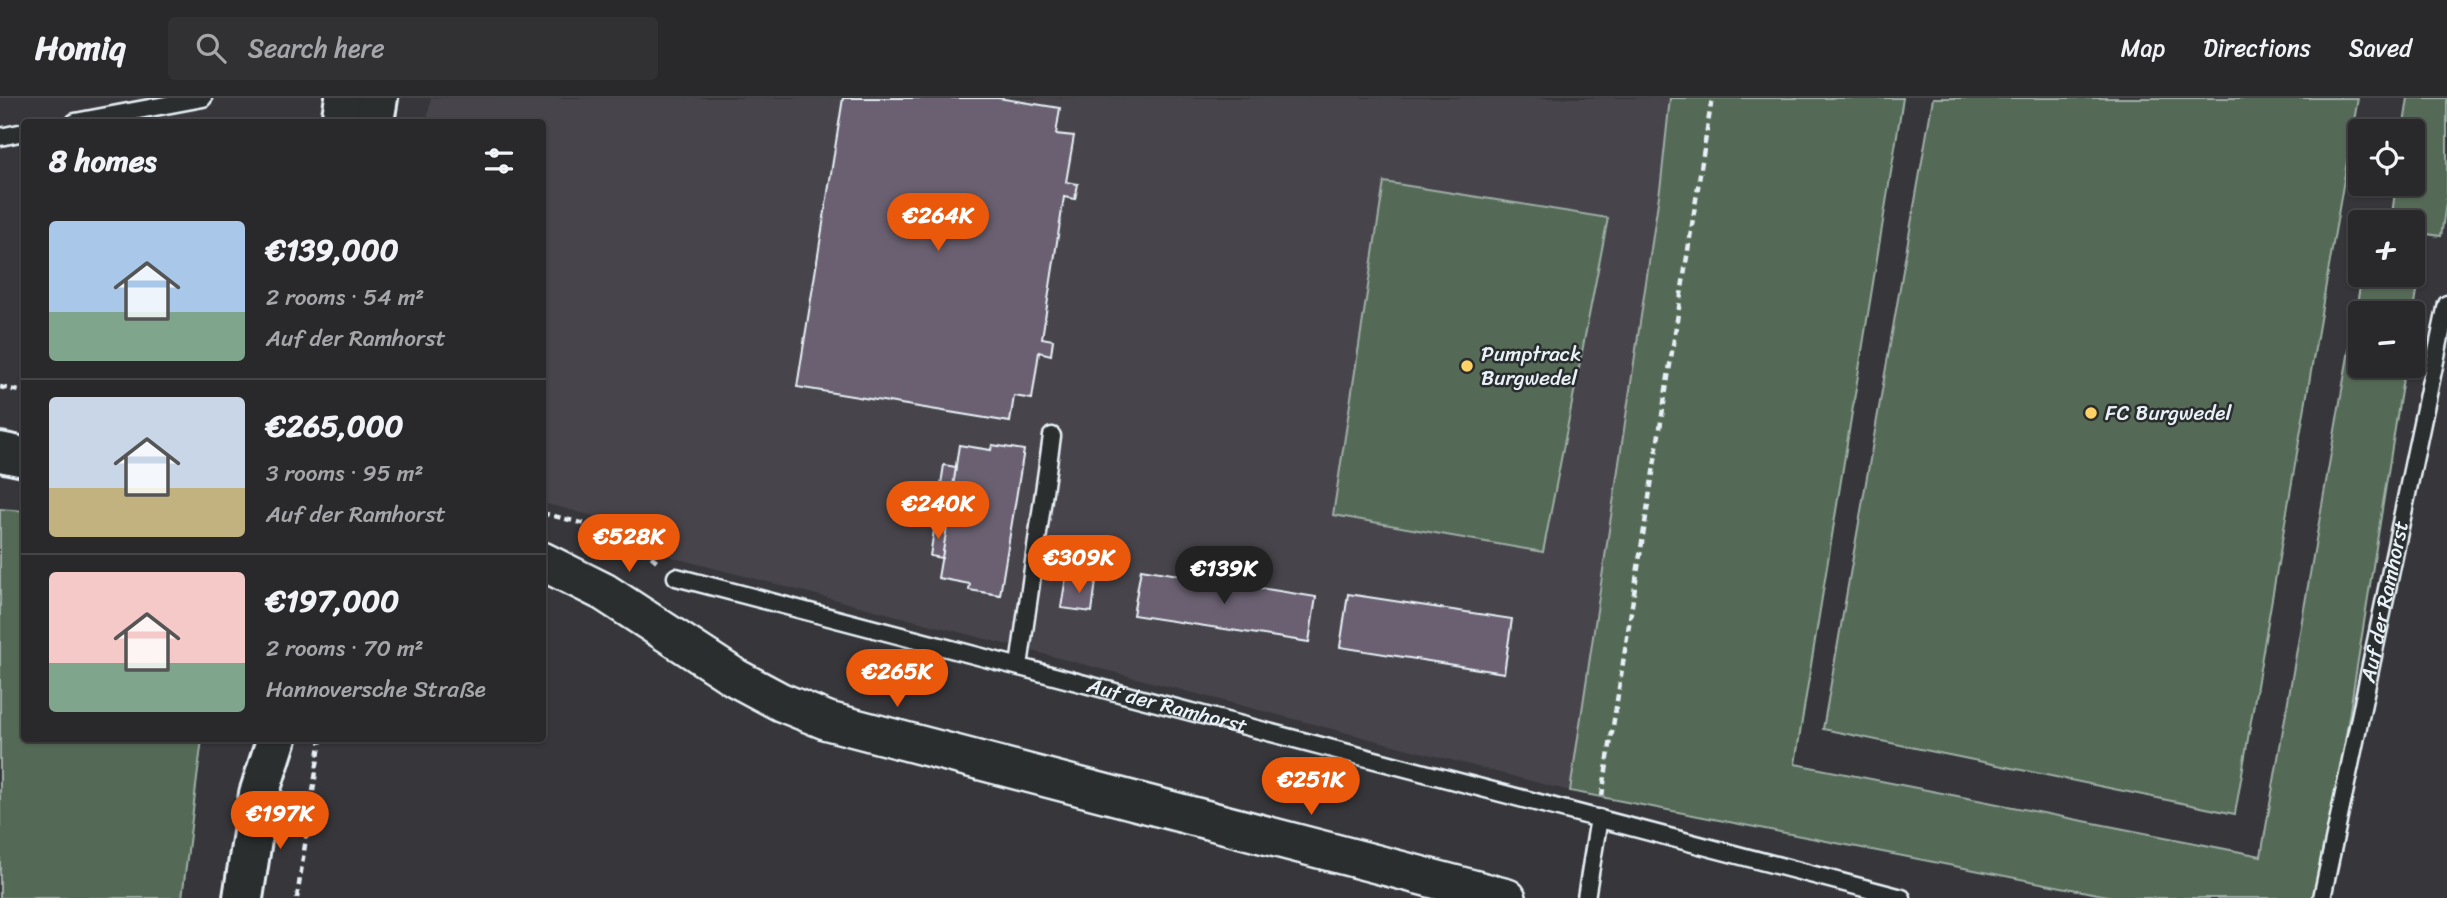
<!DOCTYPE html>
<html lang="en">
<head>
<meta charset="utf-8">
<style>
  :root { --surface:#29292c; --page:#313134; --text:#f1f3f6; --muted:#a5a6a9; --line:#454548; --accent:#ea580c }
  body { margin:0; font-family:Sriracha,sans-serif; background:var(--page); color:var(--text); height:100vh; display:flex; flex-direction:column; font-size:26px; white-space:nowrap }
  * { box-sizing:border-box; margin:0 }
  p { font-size:23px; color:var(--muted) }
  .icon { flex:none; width:38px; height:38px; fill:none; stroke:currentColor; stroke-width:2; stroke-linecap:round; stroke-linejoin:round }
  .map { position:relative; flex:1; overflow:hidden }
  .details { position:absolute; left:21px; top:21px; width:525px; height:623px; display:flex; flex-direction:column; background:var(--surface); border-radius:7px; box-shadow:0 2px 5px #0004,0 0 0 2px var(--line) }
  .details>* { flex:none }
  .tools { position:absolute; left:2348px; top:21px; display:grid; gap:14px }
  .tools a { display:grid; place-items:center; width:77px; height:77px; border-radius:7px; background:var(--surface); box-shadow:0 2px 5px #0004,0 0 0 2px var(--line); font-size:35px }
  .price { position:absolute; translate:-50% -60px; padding:0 16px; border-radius:24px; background:var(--accent); color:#fff; font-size:23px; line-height:46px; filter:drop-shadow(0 2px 4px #0008) }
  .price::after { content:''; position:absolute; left:50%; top:42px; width:21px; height:16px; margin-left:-10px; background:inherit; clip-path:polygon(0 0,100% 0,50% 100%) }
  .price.current { background:#222; color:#fff }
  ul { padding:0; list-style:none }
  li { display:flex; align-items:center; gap:21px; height:175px; padding:0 28px }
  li+li { border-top:2px solid var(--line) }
  li span { display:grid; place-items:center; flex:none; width:196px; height:140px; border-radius:7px; color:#555 }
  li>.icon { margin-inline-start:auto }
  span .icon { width:84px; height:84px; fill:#fffc; stroke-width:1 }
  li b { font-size:30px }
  h2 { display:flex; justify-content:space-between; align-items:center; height:84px; padding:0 28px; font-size:30px }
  header { display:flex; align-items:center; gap:42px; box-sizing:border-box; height:98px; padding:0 35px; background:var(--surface); border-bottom:2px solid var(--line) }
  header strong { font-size:33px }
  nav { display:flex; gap:38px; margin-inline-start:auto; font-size:24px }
  .search { width:490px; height:63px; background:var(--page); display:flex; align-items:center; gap:18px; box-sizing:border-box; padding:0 24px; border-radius:7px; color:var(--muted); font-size:26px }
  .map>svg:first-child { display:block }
  .built { fill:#47444b }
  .green { fill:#556a56; stroke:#9eaea7; stroke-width:2 }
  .building { fill:#6b6171; stroke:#e8f1f8; stroke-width:2 }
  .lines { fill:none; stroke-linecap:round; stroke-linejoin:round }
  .service-casing { stroke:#e8f1f8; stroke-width:21 }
  .tertiary-casing { stroke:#e8f1f8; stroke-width:42 }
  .secondary-casing { stroke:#e8f1f8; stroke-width:44 }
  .path { stroke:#e8f1f8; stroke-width:4.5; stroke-dasharray:7 5; stroke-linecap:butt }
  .service { stroke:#2a2d2e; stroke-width:16 }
  .tertiary { stroke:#2a2d2e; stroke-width:37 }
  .secondary { stroke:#2a2d2e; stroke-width:38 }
  .poi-dot { fill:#ffd166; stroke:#2a2d2e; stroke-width:2.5 }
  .labels { text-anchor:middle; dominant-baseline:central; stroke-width:5; stroke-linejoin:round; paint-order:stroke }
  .poi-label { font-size:21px; fill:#e8f1f8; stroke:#2a2d2e; text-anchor:start }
  .street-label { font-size:21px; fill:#e8f1f8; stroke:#2a2d2e }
</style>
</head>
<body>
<header>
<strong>Homiq</strong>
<div class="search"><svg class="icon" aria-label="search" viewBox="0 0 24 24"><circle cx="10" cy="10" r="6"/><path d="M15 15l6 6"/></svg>Search here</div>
<nav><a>Map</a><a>Directions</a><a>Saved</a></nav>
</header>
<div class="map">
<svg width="2447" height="800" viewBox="0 0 2447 800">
  <rect width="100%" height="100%" fill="#37373b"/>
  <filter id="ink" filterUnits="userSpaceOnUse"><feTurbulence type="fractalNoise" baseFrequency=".0143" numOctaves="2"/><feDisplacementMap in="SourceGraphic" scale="14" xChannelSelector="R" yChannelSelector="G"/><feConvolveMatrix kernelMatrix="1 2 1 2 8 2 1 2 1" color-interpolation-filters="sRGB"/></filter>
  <g filter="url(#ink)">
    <polygon class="built" points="431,0 1681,0 1570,693 671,459 648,438 621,425 543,405 542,24 427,24"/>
    <g class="green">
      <polygon points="1670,0 1903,0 1795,666 2261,758 2362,177 2413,177 2413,168 2421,170 2413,217 2361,215 2361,268 2405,268 2320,800 2118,800 1570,693 1661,84"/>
      <polygon points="1933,0 2358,0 2235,716 1823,631"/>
      <polygon points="2408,0 2447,0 2447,99 2441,138 2413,134 2413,124 2391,124 2396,86 2413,86 2413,33 2403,33"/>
      <polygon points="1384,84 1608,120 1543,454 1333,417"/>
      <polygon points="0,411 24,413 24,640 202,641 182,800 0,800"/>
    </g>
    <g class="building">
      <polygon points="843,0 998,0 1060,10 1056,36 1074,38 1066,84 1078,86 1075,101 1064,99 1042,240 1053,242 1051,257 1039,254 1032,301 1014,298 1010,324 797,289"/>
      <polygon points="959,347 991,352 992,347 1024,352 1000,497 969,492 970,486 938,480 947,428 937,426 941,399 951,401"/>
      <polygon points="944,367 956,369 951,401 939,399"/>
      <polygon points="935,426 947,428 942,460 930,458"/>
      <polygon points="1141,471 1316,499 1309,544 1133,517"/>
      <polygon points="1066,479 1096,483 1092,514 1061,510"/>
      <polygon points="1348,496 1512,521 1504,575 1340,549"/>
    </g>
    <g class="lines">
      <defs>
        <g id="service">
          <polyline points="75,24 203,0"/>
          <polyline points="0,39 24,34"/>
          <path id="s1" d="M676 479 1902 800"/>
          <polyline points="1019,568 1052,338"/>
          <polyline points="1586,800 1599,720"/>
          <path id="s2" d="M2322 800 2447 206"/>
        </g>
        <polyline id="tertiary" points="542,463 604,494 736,580 781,604 828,623 1507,800"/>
        <g id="secondary">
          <polyline points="341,24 345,0"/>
          <polyline points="374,24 378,0"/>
          <polyline points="0,354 24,359"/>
          <polyline points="243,800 259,696 277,640"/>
        </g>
      </defs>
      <use href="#service" class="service-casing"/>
      <use href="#tertiary" class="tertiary-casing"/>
      <use href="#secondary" class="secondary-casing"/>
      <g class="path">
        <polyline points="0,289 24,294"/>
        <polyline points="542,415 625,436 658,464"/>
        <polyline points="1602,698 1712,0"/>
        <polyline points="297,800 321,640"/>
      </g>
      <use href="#service" class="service"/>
      <use href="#tertiary" class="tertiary"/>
      <use href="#secondary" class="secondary"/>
    </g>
  </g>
  <g class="poi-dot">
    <circle cx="1467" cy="268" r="7"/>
    <circle cx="2091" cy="315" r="7"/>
  </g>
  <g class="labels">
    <g class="poi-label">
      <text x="1481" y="256">Pumptrack<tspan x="1481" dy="24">Burgwedel</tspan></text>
      <text x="2105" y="315">FC Burgwedel</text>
    </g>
    <g class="street-label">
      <text stroke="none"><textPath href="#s2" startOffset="303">Auf der Ramhorst</textPath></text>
      <text stroke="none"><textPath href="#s1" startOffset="508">Auf der Ramhorst</textPath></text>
    </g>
  </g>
</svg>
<div class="tools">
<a><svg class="icon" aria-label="locate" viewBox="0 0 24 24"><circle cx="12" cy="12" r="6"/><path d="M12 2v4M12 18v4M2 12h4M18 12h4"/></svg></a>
<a>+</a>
<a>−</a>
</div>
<b class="price" style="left:938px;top:155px">€264K</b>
<b class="price" style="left:938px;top:443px">€240K</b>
<b class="price" style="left:629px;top:476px">€528K</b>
<b class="price" style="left:1079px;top:497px">€309K</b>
<b class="price current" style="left:1224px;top:508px">€139K</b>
<b class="price" style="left:897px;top:611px">€265K</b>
<b class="price" style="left:1311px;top:719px">€251K</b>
<b class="price" style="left:280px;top:753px">€197K</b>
<section class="details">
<h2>8 homes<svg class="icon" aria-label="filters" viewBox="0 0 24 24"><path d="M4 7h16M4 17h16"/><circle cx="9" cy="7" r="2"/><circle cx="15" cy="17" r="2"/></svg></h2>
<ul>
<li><span style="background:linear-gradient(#a9c7e8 65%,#7fa58c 0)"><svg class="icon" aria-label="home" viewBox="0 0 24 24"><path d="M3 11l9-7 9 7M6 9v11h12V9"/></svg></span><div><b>€139,000</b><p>2 rooms · 54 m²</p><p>Auf der Ramhorst</p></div></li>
<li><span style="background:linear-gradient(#c9d6e8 65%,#c2b280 0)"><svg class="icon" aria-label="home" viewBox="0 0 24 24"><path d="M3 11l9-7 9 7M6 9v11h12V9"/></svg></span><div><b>€265,000</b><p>3 rooms · 95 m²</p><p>Auf der Ramhorst</p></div></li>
<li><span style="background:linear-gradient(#f6c9c9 65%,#7fa58c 0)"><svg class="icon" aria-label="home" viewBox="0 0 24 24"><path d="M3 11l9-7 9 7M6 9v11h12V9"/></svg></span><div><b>€197,000</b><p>2 rooms · 70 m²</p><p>Hannoversche Straße</p></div></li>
</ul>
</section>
</div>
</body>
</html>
